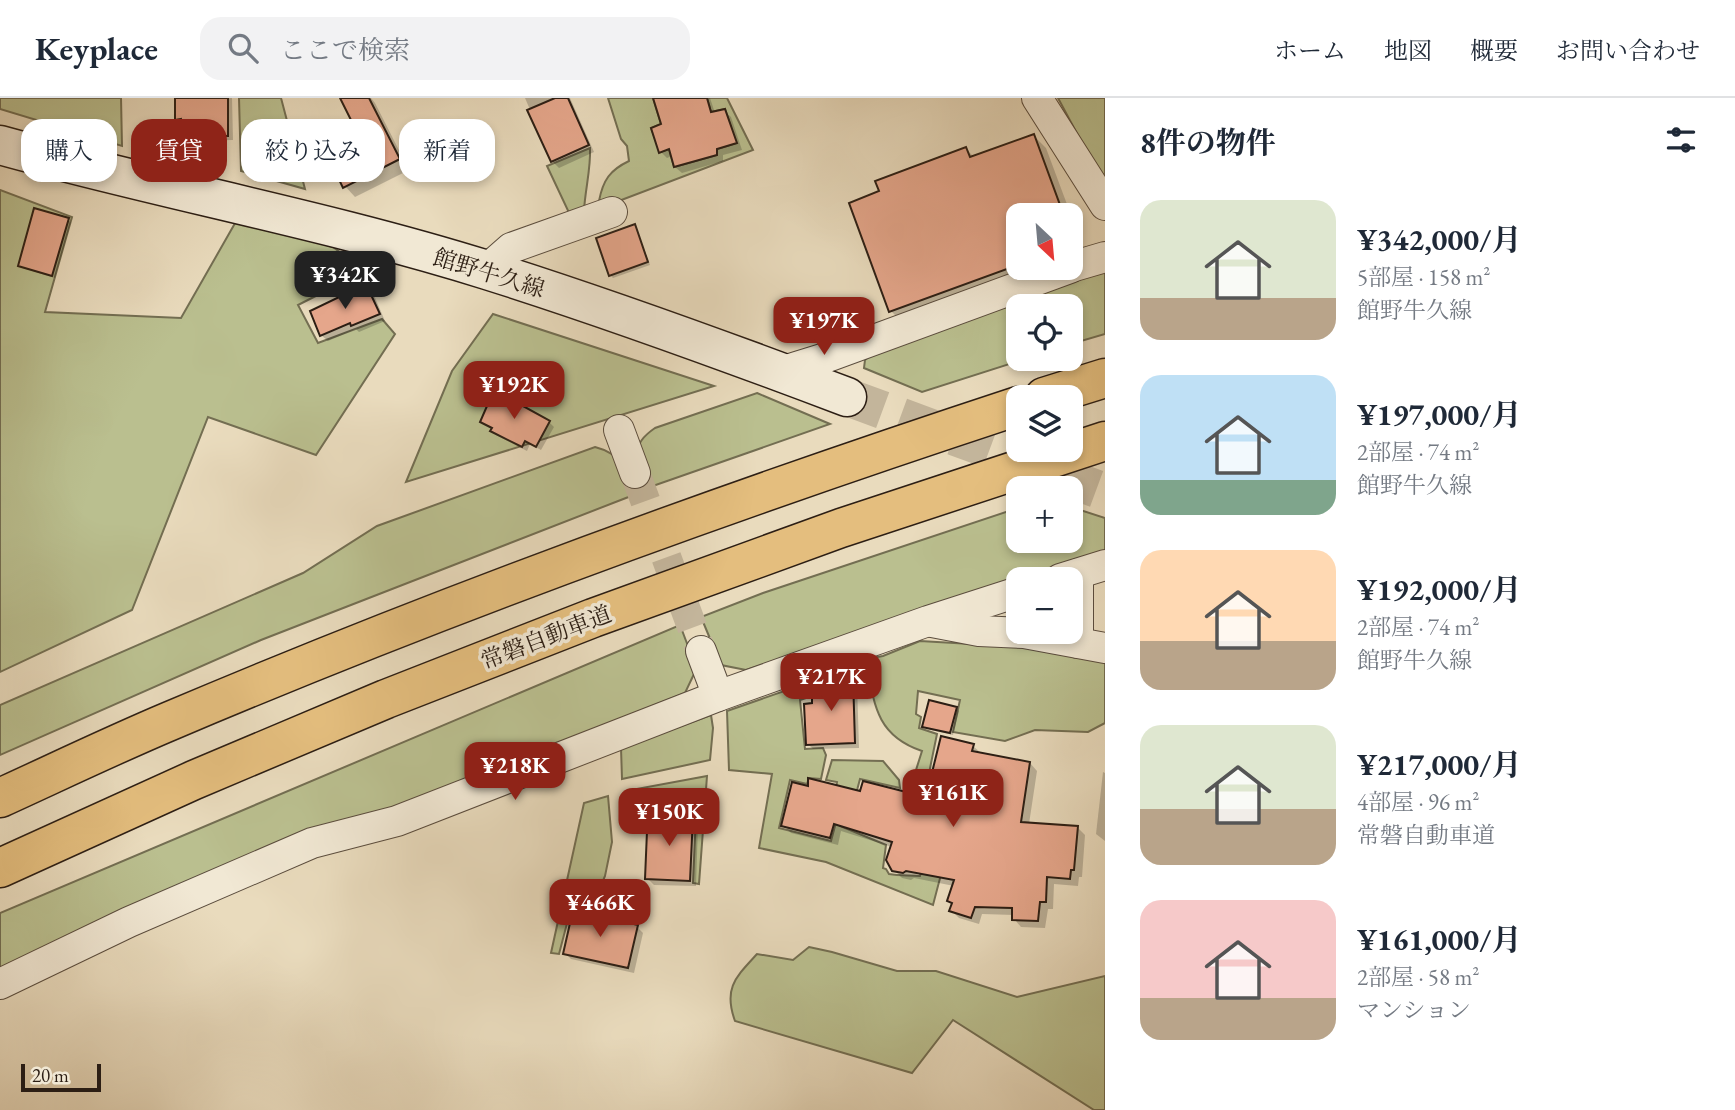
<!DOCTYPE html>
<html lang="ja">
<head>
<meta charset="utf-8">
<style>
  :root { --surface:#fff; --page:#f2f2f3; --text:#1f2937; --muted:#747a83; --line:#e0e1e3; --accent:#8f2418 }
  body { margin:0; font-family:"EB Garamond","Noto Serif JP",serif; background:var(--page); color:var(--text); height:100vh; display:flex; flex-direction:column; font-size:26px; white-space:nowrap }
  * { box-sizing:border-box; margin:0 }
  p { font-size:23px; color:var(--muted) }
  .icon { flex:none; width:38px; height:38px; fill:none; stroke:currentColor; stroke-width:2; stroke-linecap:round; stroke-linejoin:round }
  .map { position:relative; flex:1; overflow:hidden }
  .side { display:flex; flex-direction:column; background:var(--surface); width:630px }
  .side>* { flex:none }
  .banner { position:absolute; left:21px; top:21px; width:665px; height:63px; display:flex; gap:14px }
  .needle { width:46px; rotate:154deg }
  .tools { position:absolute; left:1006px; top:105px; display:grid; gap:14px }
  .tools a { display:grid; place-items:center; width:77px; height:77px; border-radius:14px; background:var(--surface); box-shadow:0 4px 10px #0003; font-size:35px }
  .scale { position:absolute; left:21px; bottom:18px; width:80px; box-sizing:border-box; padding-left:7px; border:4px solid #2c1e14; border-top:0; font-size:19px; line-height:24px; white-space:nowrap; color:#2c1e14; -webkit-text-stroke:5px #f1e8d4; paint-order:stroke }
  .price { position:absolute; translate:-50% -60px; padding:0 16px; border-radius:14px; background:var(--accent); color:#fff; font-size:23px; line-height:46px; filter:drop-shadow(0 2px 4px #0008) }
  .price::after { content:''; position:absolute; left:50%; top:42px; width:21px; height:16px; margin-left:-10px; background:inherit; clip-path:polygon(0 0,100% 0,50% 100%) }
  .price.current { background:#222; color:#fff }
  ul { padding:0; list-style:none }
  li { display:flex; align-items:center; gap:21px; height:175px; padding:0 35px }
  li span { display:grid; place-items:center; flex:none; width:196px; height:140px; border-radius:21px; color:#555 }
  li>.icon { margin-inline-start:auto }
  span .icon { width:84px; height:84px; fill:#fffc; stroke-width:1 }
  li b { font-size:30px }
  h2 { display:flex; justify-content:space-between; align-items:center; height:84px; padding:0 35px; font-size:30px }
  .chip { padding:0 24px; border-radius:21px; background:var(--surface); box-shadow:0 4px 10px #0003; font-size:24px; line-height:63px }
  .chip.current { background:var(--accent); color:#fff }
  header { display:flex; align-items:center; gap:42px; box-sizing:border-box; height:98px; padding:0 35px; background:var(--surface); border-bottom:2px solid var(--line) }
  header strong { font-size:33px }
  nav { display:flex; gap:38px; margin-inline-start:auto; font-size:24px }
  .search { width:490px; height:63px; background:var(--page); display:flex; align-items:center; gap:18px; box-sizing:border-box; padding:0 24px; border-radius:21px; color:var(--muted); font-size:26px }
  main { display:flex; flex:1; min-height:0 }
  .map>svg:first-child { display:block }
  .green { fill:#babf8f; stroke:#736e52; stroke-width:2 }
  .shadow { fill:#0003 }
  .building { fill:#e5a68b; stroke:#2c1e14; stroke-width:2 }
  .lines { fill:none; stroke-linecap:round; stroke-linejoin:round }
  .street-tunnel { stroke:#c3b59b; stroke-width:30; stroke-dasharray:30 15; stroke-linecap:butt }
  .secondary-tunnel { stroke:#c3b59b; stroke-width:38; stroke-dasharray:38 19; stroke-linecap:butt }
  .street-casing { stroke:#5b4d3e; stroke-width:32 }
  .secondary-casing { stroke:#2c1e14; stroke-width:41 }
  .highway-casing { stroke:#2c1e14; stroke-width:41 }
  .street { stroke:#f1e8d4; stroke-width:30 }
  .secondary { stroke:#f1e8d4; stroke-width:38 }
  .highway { stroke:#e4be7e; stroke-width:38 }
  .labels { text-anchor:middle; dominant-baseline:central; stroke-width:7; stroke-linejoin:round; paint-order:stroke }
  .street-label { font-size:23px; fill:#2c1e14; stroke:#f1e8d4 }
</style>
</head>
<body>
<header>
<strong>Keyplace</strong>
<div class="search"><svg class="icon" aria-label="search" viewBox="0 0 24 24"><circle cx="10" cy="10" r="6"/><path d="M15 15l6 6"/></svg>ここで検索</div>
<nav><a>ホーム</a><a>地図</a><a>概要</a><a>お問い合わせ</a></nav>
</header>
<main>
<div class="map">
<svg width="1105" height="1012" viewBox="0 0 1105 1012">
  <rect width="100%" height="100%" fill="#e9dbbd"/>
  <filter id="stains"><feTurbulence type="fractalNoise" baseFrequency=".00286" numOctaves="4"/><feColorMatrix values="0 0 0 0 .2 0 0 0 0 .09 0 0 0 0 .02 0 0 0 .5 -.17"/></filter>
  <radialGradient id="worn" r=".72"><stop offset=".6" stop-color="#630" stop-opacity="0"/><stop offset="1" stop-color="#630" stop-opacity=".3"/></radialGradient>
  <g class="green">
    <polygon points="0,0 121,0 122,48 0,11"/>
    <polygon points="239,0 281,0 305,91 241,73"/>
    <path d="M608 0H653L661 26 651 30 660 54 669 51 674 69 717 57V51L736 45 725 11 711 14 707 0H727L753 52 603 109 599 103C603 82 610 72 629 63L627 48 621 41Z"/>
    <polygon points="1058,0 1105,0 1105,80 1081,43"/>
    <path d="M590 50C591 71 585 92 584 113L571 119 547 68Z"/>
    <polygon points="0,92 72,119 45,214 181,220 238,120 333,149 365,173 298,207 318,245 382,221 395,236 316,357 208,319 132,512 0,574"/>
    <polygon points="1105,171 1105,236 1071,246 1071,208 1018,208 1018,261 1025,261 922,294 864,270 865,262 881,248"/>
    <polygon points="493,216 714,288 406,384 452,273"/>
    <path d="M757 295 830 326 650 389C637 363 627 349 655 330Z"/>
    <path d="M595 349C623 356 626 372 631 398L261 542 0 657V607L303 475 377 428Z"/>
    <polygon points="1071,409 1105,420 1105,456 1026,481 1018,481 1018,484 746,572 721,567 701,519 763,495 1018,410 1018,443 1071,443"/>
    <polygon points="680,527 691,556 694,576 685,595 396,710 0,875 0,815"/>
    <path d="M920 543 1057 551 1105 564V625L1088 634 1035 632 1005 643 953 634 960 602 918 593 916 616 921 619 919 630 937 636 928 680 965 689 942 703 910 691 922 653C875 637 874 605 866 561L883 558Z"/>
    <path d="M816 582 817 592 809 595V599L800 602 805 651 823 650 826 657 821 681 809 680 807 686 790 682 779 730 831 743 844 694 836 691 837 684 826 682 832 662 883 663 899 682 900 690 860 681 852 711 845 710 840 728 886 747 883 770 886 771 889 776C900 778 909 777 920 778L931 741 949 746 933 807 826 764 759 750 772 676 729 672 727 613Z"/>
    <polygon points="711,617 713,630 710,662 622,681 621,650"/>
    <polygon points="707,678 699,786 693,785 696,717 632,713 631,692"/>
    <polygon points="608,698 612,744 605,778 594,804 571,810 559,856 551,855 584,705"/>
    <path d="M809 849 832 854 897 873H936L1017 899 1105 878V1012H1094L953 922 912 975 735 923C723 890 736 879 757 856L793 862Z"/>
  </g>
  <g class="shadow">
    <polygon points="176,0 232,0 233,42 196,43 191,38 191,34 177,21"/>
    <polygon points="355,0 371,0 375,5 409,72 355,99 345,88 359,35"/>
    <polygon points="525,0 570,0 594,54 559,70 552,63"/>
    <polygon points="654,0 710,0 715,15 724,13 731,19 742,52 723,57 723,63 682,75 675,69 672,58 667,60 661,54 663,27"/>
    <polygon points="1034,38 1046,50 1071,117 1018,117 1018,170 1051,170 903,225 891,213 851,106 882,94 966,51 975,60"/>
    <polygon points="68,122 71,124 55,180 23,170 20,167"/>
    <polygon points="635,128 650,167 613,180 610,177"/>
    <polygon points="366,188 373,195 385,223 359,234 356,231 328,243 321,237"/>
    <polygon points="482,324 549,324 554,329 541,352 530,346 527,353 496,337 493,331"/>
    <polygon points="852,581 857,586 859,650 813,651 808,646 814,607"/>
    <polygon points="956,610 959,613 953,637 927,631 924,628"/>
    <polygon points="973,648 981,655 1030,665 1037,673 1029,726 1077,729 1085,737 1082,779 1079,779 1078,788 1054,786 1053,811 1048,811 1045,830 1021,829 1014,821 1014,817 982,816 979,826 959,820 951,812 953,807 949,803 954,788 914,780 911,782 902,780 894,772 892,749 841,733 838,747 791,735 783,727 862,696 927,701"/>
    <polygon points="1103,674 1105,675 1105,743 1096,736"/>
    <polygon points="692,720 698,726 696,788 654,787 647,780"/>
    <polygon points="637,829 643,835 634,875 571,861 565,855"/>
  </g>
  <g class="building">
    <polygon points="175,0 228,0 228,38 189,38 189,29 182,29 181,21 175,22"/>
    <polygon points="340,0 369,0 400,61 343,90 324,50 357,34"/>
    <polygon points="555,0 568,0 589,47 551,64 527,12"/>
    <polygon points="653,0 707,0 711,14 725,11 737,45 717,51 717,57 674,69 669,51 659,55 651,30 661,26"/>
    <polygon points="1034,36 1060,107 1033,117 1018,117 1018,167 889,214 849,105 879,93 875,83 966,49 970,59"/>
    <polygon points="34,110 69,120 52,178 18,168"/>
    <polygon points="635,126 648,164 609,178 596,140"/>
    <polygon points="366,186 380,216 351,228 350,225 320,238 310,213"/>
    <polygon points="494,292 550,323 536,349 525,343 522,349 490,333 492,330 480,324"/>
    <polygon points="853,579 855,645 806,647 804,606 812,605 812,596 819,595 819,581"/>
    <polygon points="929,602 957,609 950,635 922,629"/>
    <polygon points="941,638 974,646 972,653 1030,664 1021,724 1078,728 1074,772 1071,772 1070,781 1047,779 1046,804 1040,804 1038,823 1012,822 1012,810 975,809 971,820 949,813 952,805 947,803 954,782 906,773 903,775 892,773 886,762 892,744 834,726 830,740 781,728 792,684 808,688 808,680 860,693 863,683 926,699"/>
    <polygon points="652,716 693,718 690,783 645,781 647,733 652,733"/>
    <polygon points="573,812 638,827 628,870 563,856"/>
  </g>
  <g class="lines">
    <polyline class="street-tunnel" points="635,375 701,553"/>
    <polyline class="secondary-tunnel" points="847,299 1105,394"/>
    <defs>
      <g id="street">
        <polyline points="1037,0 1105,107"/>
        <polyline points="1071,169 1105,159"/>
        <polyline points="486,172 511,150 612,114"/>
        <polyline points="780,274 822,261 1070,170"/>
        <polyline points="619,332 635,375"/>
        <polyline points="1078,476 1078,545"/>
        <polyline points="1060,481 1105,467"/>
        <polyline points="932,524 979,533 1024,535 1105,550"/>
        <polyline points="701,553 718,598"/>
        <polyline points="0,886 129,824 312,745 397,723 718,598 928,523 1018,494"/>
      </g>
      <path id="secondary" d="M0 47C162 92 327 122 487 172 608 210 728 254 847 299"/>
      <g id="highway">
        <polyline points="1044,299 1105,280"/>
        <path d="M0 700C57 674 113 647 170 623 448 505 732 402 1018 308"/>
        <polyline points="0,770 194,682 386,601 593,520 841,430 1105,343"/>
      </g>
    </defs>
    <use href="#street" class="street-casing"/>
    <use href="#secondary" class="secondary-casing"/>
    <use href="#highway" class="highway-casing"/>
    <use href="#street" class="street"/>
    <use href="#secondary" class="secondary"/>
    <use href="#highway" class="highway"/>
  </g>
  <g class="labels">
    <g class="street-label">
      <text transform="translate(489 175) rotate(17)">館野牛久線</text>
      <text transform="translate(546 539) rotate(-21)">常磐自動車道</text>
    </g>
  </g>
  <rect width="100%" height="100%" filter="url(#stains)"/>
  <rect width="100%" height="100%" fill="url(#worn)"/>
</svg>
<div class="tools">
<a><svg class="needle" viewBox="-14 -14 28 28"><path d="M0-13l5 13h-10z" fill="#e53935"/><path d="M0 13l5-13h-10z" fill="#747a83"/></svg></a>
<a><svg class="icon" aria-label="locate" viewBox="0 0 24 24"><circle cx="12" cy="12" r="6"/><path d="M12 2v4M12 18v4M2 12h4M18 12h4"/></svg></a>
<a><svg class="icon" aria-label="layers" viewBox="0 0 24 24"><path d="M12 4l9 5-9 5-9-5zM3 14l9 5 9-5"/></svg></a>
<a>+</a>
<a>−</a>
</div>
<div class="scale">20 m</div>
<b class="price current" style="left:345px;top:213px">¥342K</b>
<b class="price" style="left:824px;top:259px">¥197K</b>
<b class="price" style="left:514px;top:323px">¥192K</b>
<b class="price" style="left:831px;top:615px">¥217K</b>
<b class="price" style="left:515px;top:704px">¥218K</b>
<b class="price" style="left:953px;top:731px">¥161K</b>
<b class="price" style="left:669px;top:750px">¥150K</b>
<b class="price" style="left:600px;top:841px">¥466K</b>
<div class="banner">
<a class="chip">購入</a>
<a class="chip current">賃貸</a>
<a class="chip">絞り込み</a>
<a class="chip">新着</a>
</div>
</div>
<section class="side">
<h2>8件の物件<svg class="icon" aria-label="filters" viewBox="0 0 24 24"><path d="M4 7h16M4 17h16"/><circle cx="9" cy="7" r="2"/><circle cx="15" cy="17" r="2"/></svg></h2>
<ul>
<li><span style="background:linear-gradient(#dfe7d0 70%,#b9a48a 0)"><svg class="icon" aria-label="home" viewBox="0 0 24 24"><path d="M3 11l9-7 9 7M6 9v11h12V9"/></svg></span><div><b>¥342,000/月</b><p>5部屋 · 158 m²</p><p>館野牛久線</p></div></li>
<li><span style="background:linear-gradient(#bfe0f5 75%,#7fa58c 0)"><svg class="icon" aria-label="home" viewBox="0 0 24 24"><path d="M3 11l9-7 9 7M6 9v11h12V9"/></svg></span><div><b>¥197,000/月</b><p>2部屋 · 74 m²</p><p>館野牛久線</p></div></li>
<li><span style="background:linear-gradient(#ffd9b3 65%,#b9a48a 0)"><svg class="icon" aria-label="home" viewBox="0 0 24 24"><path d="M3 11l9-7 9 7M6 9v11h12V9"/></svg></span><div><b>¥192,000/月</b><p>2部屋 · 74 m²</p><p>館野牛久線</p></div></li>
<li><span style="background:linear-gradient(#dfe7d0 60%,#b9a48a 0)"><svg class="icon" aria-label="home" viewBox="0 0 24 24"><path d="M3 11l9-7 9 7M6 9v11h12V9"/></svg></span><div><b>¥217,000/月</b><p>4部屋 · 96 m²</p><p>常磐自動車道</p></div></li>
<li><span style="background:linear-gradient(#f6c9c9 70%,#b9a48a 0)"><svg class="icon" aria-label="home" viewBox="0 0 24 24"><path d="M3 11l9-7 9 7M6 9v11h12V9"/></svg></span><div><b>¥161,000/月</b><p>2部屋 · 58 m²</p><p>マンション</p></div></li>
</ul>
</section>
</main>
</body>
</html>
